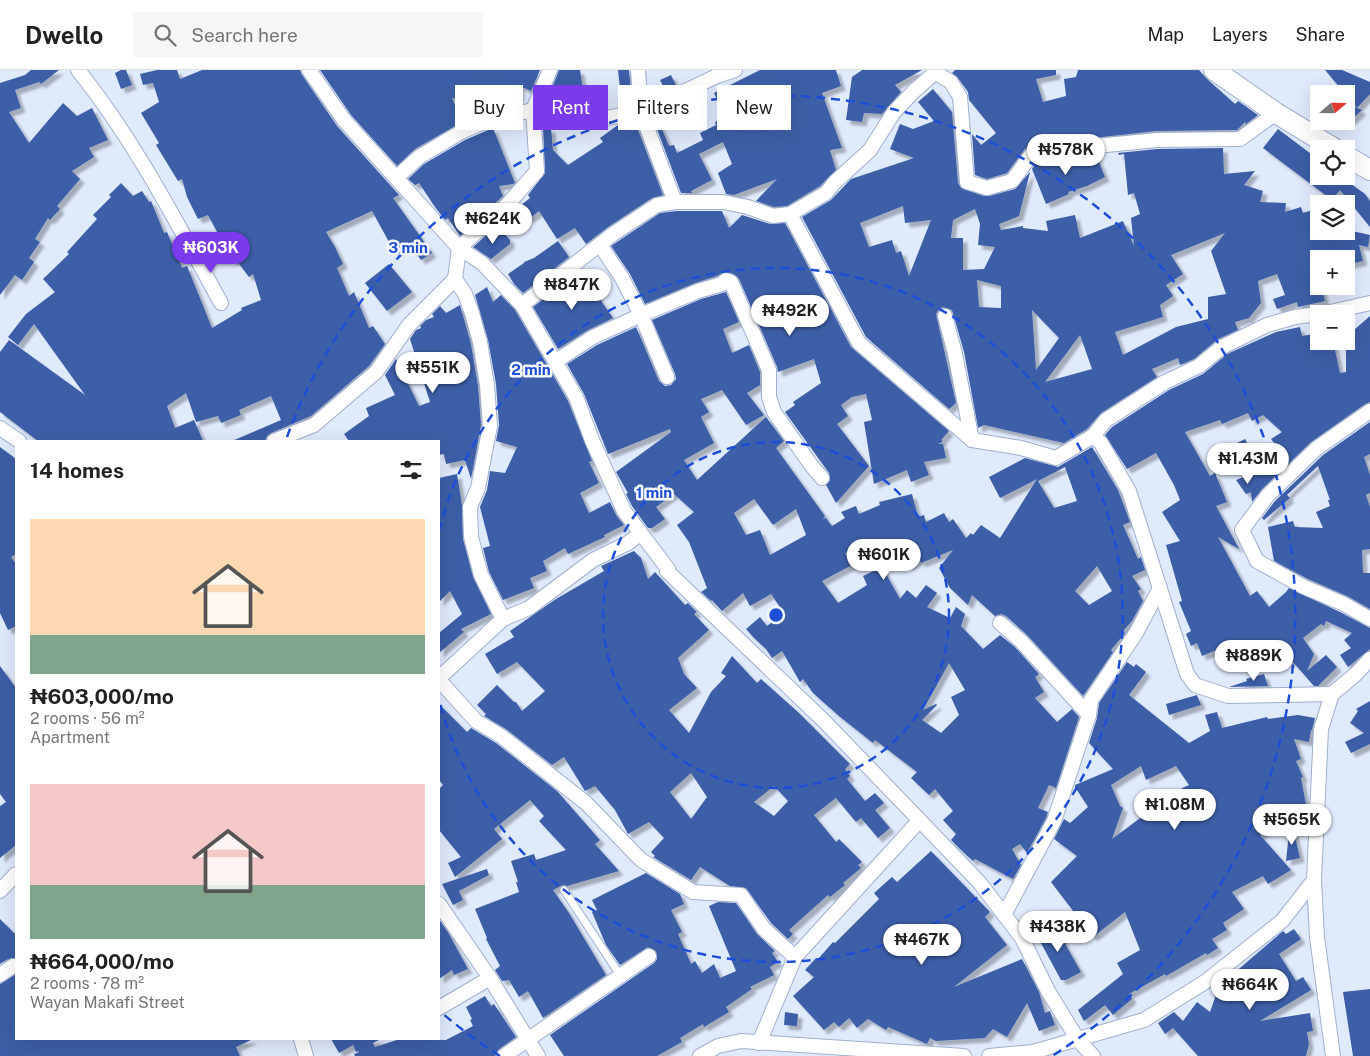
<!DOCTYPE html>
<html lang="en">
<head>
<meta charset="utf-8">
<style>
  :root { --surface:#fff; --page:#f6f6f6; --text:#222; --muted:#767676; --line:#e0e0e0; --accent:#7c3aed }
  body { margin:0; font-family:"Public Sans",sans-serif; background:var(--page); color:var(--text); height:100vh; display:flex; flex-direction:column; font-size:19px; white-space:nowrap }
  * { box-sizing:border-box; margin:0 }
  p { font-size:16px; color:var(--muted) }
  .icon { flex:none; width:28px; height:28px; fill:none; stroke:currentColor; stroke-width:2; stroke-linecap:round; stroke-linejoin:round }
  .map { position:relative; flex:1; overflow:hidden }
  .side { position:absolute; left:15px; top:370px; width:425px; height:600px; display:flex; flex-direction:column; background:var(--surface); border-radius:0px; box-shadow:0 5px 20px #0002 }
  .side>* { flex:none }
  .top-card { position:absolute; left:455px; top:15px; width:475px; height:45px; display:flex; gap:10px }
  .needle { width:32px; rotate:70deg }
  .buttons { position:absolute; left:1310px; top:15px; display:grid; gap:10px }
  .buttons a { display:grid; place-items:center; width:45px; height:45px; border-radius:0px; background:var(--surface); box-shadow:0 5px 20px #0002; font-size:25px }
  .price { position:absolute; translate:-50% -42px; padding:0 11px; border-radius:18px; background:#fff; color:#222; font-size:16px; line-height:32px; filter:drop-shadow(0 1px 2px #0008) }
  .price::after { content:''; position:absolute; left:50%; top:30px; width:15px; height:11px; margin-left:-8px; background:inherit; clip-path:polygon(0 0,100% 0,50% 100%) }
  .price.on { background:var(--accent); color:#fff }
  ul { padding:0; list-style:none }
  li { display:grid; align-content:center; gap:10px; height:265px; padding:0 15px }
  li span { display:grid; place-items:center; height:155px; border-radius:0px; color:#555 }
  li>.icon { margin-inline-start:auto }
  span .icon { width:90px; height:90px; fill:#fffc; stroke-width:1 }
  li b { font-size:21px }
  h2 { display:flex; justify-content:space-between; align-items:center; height:60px; padding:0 15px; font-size:21px }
  .pill { padding:0 18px; border-radius:0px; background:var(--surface); box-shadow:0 5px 20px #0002; font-size:18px; line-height:45px }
  .pill.on { background:var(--accent); color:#fff }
  header { display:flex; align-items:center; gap:30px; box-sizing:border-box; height:70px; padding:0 25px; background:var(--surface); border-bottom:1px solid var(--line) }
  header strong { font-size:24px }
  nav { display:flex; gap:28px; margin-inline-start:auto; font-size:18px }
  .search { width:350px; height:45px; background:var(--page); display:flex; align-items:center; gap:12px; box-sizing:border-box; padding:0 18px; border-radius:0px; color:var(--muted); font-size:19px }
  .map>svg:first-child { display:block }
  .building { fill:#3c5ea7; fill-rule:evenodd; filter:url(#shadow) }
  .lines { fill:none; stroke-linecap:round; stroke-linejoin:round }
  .lane-casing { stroke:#9fafcd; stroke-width:9 }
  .street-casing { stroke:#9fafcd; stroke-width:16 }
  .secondary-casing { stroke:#9fafcd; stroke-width:22 }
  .lane { stroke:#fff; stroke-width:7 }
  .street { stroke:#fff; stroke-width:14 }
  .secondary { stroke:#fff; stroke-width:20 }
  .ring { fill:none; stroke:#1d4ed8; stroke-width:2.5; stroke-dasharray:9 6 }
  .centre { fill:#1d4ed8; stroke:#f4f7fd; stroke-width:2.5 }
  .ring-label { font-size:15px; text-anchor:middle; font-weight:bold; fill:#1d4ed8; stroke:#f4f7fd; stroke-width:5; stroke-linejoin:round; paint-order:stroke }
</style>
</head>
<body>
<header>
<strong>Dwello</strong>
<div class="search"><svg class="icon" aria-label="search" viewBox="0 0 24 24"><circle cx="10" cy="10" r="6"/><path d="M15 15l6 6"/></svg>Search here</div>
<nav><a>Map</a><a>Layers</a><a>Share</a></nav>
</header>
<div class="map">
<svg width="1370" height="986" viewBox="0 0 1370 986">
  <defs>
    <filter id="shadow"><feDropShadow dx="4.5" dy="4.5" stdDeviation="1" flood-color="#0004"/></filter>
  </defs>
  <rect width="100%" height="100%" fill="#e0eafd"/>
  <g class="building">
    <polygon points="31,0 59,0 41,14 39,12 15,20 21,38 9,42 29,73 63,33 77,46 92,38 108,70 89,78 94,87 72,101 80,109 57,136 60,139 50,150 48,148 35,169 40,172 29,188 34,192 22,210 15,205 0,225 0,13 25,5"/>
    <polygon points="121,0 126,0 132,15 121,19 115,3"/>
    <polygon points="157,0 177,0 180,9 202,0 300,0 302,5 337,56 399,125 393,128 432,183 421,190 409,173 394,181 372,141 326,162 335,177 343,194 337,198 349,226 354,222 369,258 373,256 385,274 369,296 311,346 271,363 267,366 265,371 232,371 281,350 271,326 239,340 241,345 221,353 218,346 196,352 186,323 167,336 175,358 194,350 203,371 38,371 0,342 0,282 9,270 85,325 34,254 18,275 8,267 26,244 55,222 43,209 69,184 67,182 97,149 93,145 111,127 109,125 121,113 133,126 142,121 149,132 151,131 164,163 167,162 182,198 187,196 212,258 242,240 241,238 261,230 253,204 249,207 236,190 233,192 208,145 198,149 187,127 182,109 178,111 156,75 159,73 141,43 159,32 153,13 143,15 140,4"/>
    <polygon points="320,0 540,0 531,21 520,16 519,34 496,39 452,28 462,52 415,79 397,96 351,45"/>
    <polygon points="559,0 580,0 584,27 594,30 590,42 547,30"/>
    <polygon points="618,0 629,0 632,35 622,36"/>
    <polygon points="760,0 836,0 841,16 822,23 842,78 830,80 836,100 820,116 787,136 774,137 756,131 777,109 734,125 726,124 718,103 732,94 723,72 699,84 712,110 691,121 692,123 681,123 652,46 664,41 667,49 659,52 669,76 674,75 677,83 703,70 700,63 716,55 715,52 726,48 714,23"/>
    <polygon points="862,0 922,0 895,15 901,22 882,44 864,43 862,52 846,50 852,7"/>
    <polygon points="955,0 1056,0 1056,5 1036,9 1043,32 1066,26 1064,9 1076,7 1078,0 1199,0 1207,9 1235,34 1238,31 1258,45 1246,54 1245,52 1237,60 1156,61 1031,75 1025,79 1007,103 987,109 975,105 972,64 981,75 996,63 969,30 968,22 958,8 952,3"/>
    <polygon points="1325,0 1342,0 1370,12 1370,24 1357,38"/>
    <polygon points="671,5 676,15 665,20 660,10"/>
    <path d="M933 19 952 42 958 113 961 118 984 126H989L1015 119 1030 102 1019 146 999 154 1001 160 1023 156V158L1048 161 1046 151 1075 145 1080 168 1123 151 1134 176 1131 148 1140 144 1134 123 1128 125 1124 84 1119 85 1118 83 1157 79 1223 78 1224 104 1255 101 1244 115 1263 121 1260 132 1286 133 1285 142 1301 137 1303 143 1319 138V161H1352L1370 165 1368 177 1359 175 1363 191 1346 195V189H1314L1319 207V216L1322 217 1325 231 1298 237 1297 232 1277 239 1273 229 1285 225 1277 204 1258 211 1261 233 1249 248 1235 252 1238 260 1218 269 1194 289 1180 295 1178 288 1152 299 1157 307 1101 343 1087 359 1064 373 984 355 978 358 964 282 952 240 943 237 939 239 936 244 956 333 949 339 866 267 802 147 831 130 851 109 914 88 890 79 900 54 913 59 934 51 918 32ZM903 136 905 153 931 150 909 206 901 181 896 183 892 170 869 177 860 153ZM975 139 980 154 978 175 995 177 984 199 963 200V168H951L953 150ZM1225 163 1211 181 1226 224 1208 227V249L1176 257 1123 285 1115 262 1163 247 1160 235 1173 226 1166 215 1183 204 1171 185ZM977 210 1001 216V238L979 237ZM1032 240 1059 268 1036 300ZM1080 265 1092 299 1045 312Z"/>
    <polygon points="1346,33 1362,40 1346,55"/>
    <polygon points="635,52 663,125 652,128 608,157 586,174 575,158 557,169 539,141 529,149 520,136 530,128 528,125 545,103 543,58 551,58 553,80 568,95 603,72 600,68 618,55"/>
    <polygon points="493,58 515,113 513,114 499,116 503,126 493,135 475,142 480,148 460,166 448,148 445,150 435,137 419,113 415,115 408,109 424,94 465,70"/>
    <polygon points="1278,59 1319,90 1319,106 1340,106 1365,124 1370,131 1370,157 1340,120 1332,130 1263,78"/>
    <polygon points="1096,85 1105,107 1087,116 1068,122 1069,124 1046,134 1032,99 1037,92"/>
    <polygon points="676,141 722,141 729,158 742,145 770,154 785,153 851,277 949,361 942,369 942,372 938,374 943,374 946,388 924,392 929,405 911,412 907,400 874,414 864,352 872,350 866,324 852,327 841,335 848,346 837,354 869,396 836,433 826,415 830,410 829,403 785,342 795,335 793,332 821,313 814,289 778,302 777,297 739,209 734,204 724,202 717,206 695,213 645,234 630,204 611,176 660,143"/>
    <polygon points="490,162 495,168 503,162 510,170 510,174 491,189 473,177"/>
    <polygon points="558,171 569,187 523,223 514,214 508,204 524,193 524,192 534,188"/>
    <polygon points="389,194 412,222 387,241 365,213"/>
    <polygon points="580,201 613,248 588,260 558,279 533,237"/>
    <polygon points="487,217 493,232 501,225 515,240 568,331 592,391 589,392 599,413 580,423 589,443 610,432 616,445 624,455 604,465 605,467 568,484 565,478 543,491 547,501 530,508 534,518 503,530 489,502 483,478 490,476 480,437 487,420 490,401 505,403 517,377 496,371 499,355 496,314 488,270 475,225"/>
    <path d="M726 222 739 252 723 259 732 283 749 275 760 302V315L747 323 764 345 746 355 722 320 701 329 709 342 701 347 714 373 684 390 697 410 766 347 784 371 776 378 825 446 823 449 826 448 832 456 845 448 841 442 856 436 859 444 880 435 879 432 912 424 918 447 924 445 926 452 944 443 949 452 953 449 966 468 971 463 973 465 981 455 1000 468 1037 409 1000 428 989 407 1025 388 1058 397 1092 377 1118 420 1130 452 1123 455 1138 489 1141 487 1145 500 1132 506 1141 519 1138 521 1143 531 1132 551 1123 561 1125 563 1111 580 1113 582 1083 626 1027 565 1006 546 1001 544 995 546 972 525 968 535 950 518 939 498 953 480 921 493 920 490 908 496 903 487 888 497 873 473 845 483 852 495 822 511 838 533 867 515 863 506 882 497 900 529 907 520 916 528 926 515 937 523 927 537 950 548 956 537 965 544 961 556 983 579 1000 565 1015 577 1039 604 1035 607 1044 622 1035 628 1057 652 1072 639 1079 647 1056 718 1049 715 1038 738 1048 742 1046 748 1027 783 1020 774 1012 779 1021 795 1013 809 975 789 973 791 962 781 951 770 956 764 943 750 953 741 935 719 929 725 911 708 917 702 875 670 873 673 839 646 813 623 803 609 800 612 782 581 772 588 766 579 754 568 746 559 760 547 767 556 784 543 771 524 750 536 743 523 722 541 712 530 711 531 701 522 707 518 689 472 677 455 694 442 674 424 656 437 665 449 652 458H648L632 436 626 424 628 423 616 402 671 362 670 359 608 384 584 324 567 294 597 275 636 257 659 311 665 316 671 315 676 309 675 304 652 250 701 229ZM1065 397 1077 431 1054 438 1038 411ZM754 429 773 455 796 439 806 465 770 485 760 460 746 465 734 443ZM1097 496 1112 521 1089 535 1075 521ZM949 593 965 620 951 627 959 645 941 663 922 650 937 635 936 634 923 640Z"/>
    <polygon points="460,235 471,274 478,316 481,355 471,409 465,390 446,394 444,384 439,385 439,371 349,371 344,364 369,346 366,338 395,325 385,305 396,289 419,336 430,332 410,269 416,260 421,258 420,256 426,250 434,247 432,244 440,236 446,243"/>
    <polygon points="1370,246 1370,332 1365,334 1311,372 1262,419 1252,432 1251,422 1246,424 1236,410 1251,404 1235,374 1245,369 1263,401 1284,386 1271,369 1282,362 1263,345 1252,351 1248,343 1222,354 1220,350 1185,362 1210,406 1215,403 1227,432 1216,436 1239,479 1218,467 1250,526 1257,521 1269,537 1286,522 1289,518 1340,542 1370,558 1370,579 1348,597 1340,585 1351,578 1344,570 1352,563 1326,551 1324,556 1321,554 1303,568 1314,584 1307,601 1326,585 1337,597 1318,616 1314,616 1292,591 1290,593 1273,575 1243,599 1239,584 1226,589 1221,578 1202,586 1197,573 1191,576 1186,564 1191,561 1179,532 1182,531 1166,475 1180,471 1162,442 1180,430 1174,415 1156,383 1127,399 1105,365 1112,357 1169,320 1203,304 1227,284 1276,262 1300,257 1302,266 1319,263 1319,271 1333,271 1340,303 1346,302 1346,267"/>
    <polygon points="1370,352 1370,384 1364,387 1370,405 1370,423 1366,425 1370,437 1370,479 1362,480 1363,503 1370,503 1370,539 1347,526 1308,509 1274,491 1268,457 1293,451 1295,457 1323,458 1316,442 1330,436 1328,430 1330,430 1318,396 1287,425 1290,428 1264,450 1262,448 1275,431 1323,385"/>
    <polygon points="0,377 16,389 16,484 11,487 16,494 16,556 8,560 0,543"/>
    <polygon points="457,404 462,435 463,469 473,507 491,544 461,559 464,562 439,583 439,563 462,544 450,521 439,532 439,408"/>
    <path d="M634 481 641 488 648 509 655 502 685 535 688 533 697 542 694 544 709 560 678 588 684 604 697 618 669 640 689 663 711 622 726 606 721 603 732 586 757 613 761 609 799 643 850 694 845 699 850 706 847 709 865 731 875 723 884 733 875 740 890 758 878 768 861 748 856 752 836 728 814 745 836 772 839 769 862 792 858 795 861 798 843 813 845 815 830 827 828 825 789 860 793 864 788 869 771 853 746 818 730 816 700 797 691 810 653 787 655 786 651 782 664 768 649 752 628 764 615 740 595 716 585 721 564 687 552 695 506 659 484 646 486 644 477 635 497 615 514 632H516L522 641 545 621 517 592 497 604 485 584 514 567 510 561 530 547 556 529 604 501 601 496ZM691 703 707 727 691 749 670 722ZM774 716 788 731 774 746 754 732Z"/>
    <path d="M1127 592 1134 597 1136 594 1146 602 1129 625 1189 673 1210 661 1205 645 1217 642 1222 658 1267 647 1268 649 1298 645 1315 648 1312 660H1311L1309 672 1294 669 1301 689 1296 691 1303 707 1301 708 1307 740 1292 743 1260 765 1291 800 1268 814 1263 806 1232 822 1244 839 1223 853 1227 860 1212 869 1218 878 1207 885 1206 883 1166 906 1165 904 1129 924 1132 929 1113 945 1105 935 1084 951 1078 940 1123 904 1117 893 1140 880 1125 842 1093 867 1051 812 1077 786 1054 769 1064 749 1070 753 1088 737 1075 717V715L1113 699 1089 673 1097 648 1099 633ZM1141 696 1146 710 1176 696 1189 715 1172 723 1173 725 1163 731 1170 743 1146 751 1143 746 1112 769 1123 738 1120 736 1111 715Z"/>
    <polygon points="0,596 16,618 16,775 0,788 0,736 6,732 0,724"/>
    <polygon points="1264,604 1268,616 1229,617 1247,611 1246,609"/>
    <polygon points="1197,625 1201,635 1169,645 1166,634"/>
    <polygon points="1370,631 1370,674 1351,683 1345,672 1364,663 1350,653 1358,641 1356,639"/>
    <polygon points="439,634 467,662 471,658 496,673 557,721 600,770 595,774 619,801 567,816 563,815 553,820 569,843 606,905 543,948 528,921 519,927 509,910 502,911 495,900 500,896 486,869 487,868 475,839 519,822 516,812 518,812 511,791 534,784 536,790 566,780 539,751 544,746 530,730 494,759 502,769 455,807 448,793 461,787 439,760 439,719 443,715 439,710"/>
    <polygon points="1290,754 1292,754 1300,788 1286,791"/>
    <polygon points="931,781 990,842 985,847 1007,875 954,917 1022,889 1039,922 1045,943 1050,941 1055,955 1039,961 1027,933 1007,967 993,959 985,968 936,971 930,968 927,974 888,957 886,960 868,949 857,958 849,948 839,957 834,952 824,960 793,926 814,907 805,900 816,888 818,889 833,872 835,873 879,829 874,823 892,807 897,812"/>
    <polygon points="487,799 489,805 459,821 463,830 453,835 442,814"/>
    <polygon points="646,803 680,824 684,834 671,840 682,862 678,864 691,894 695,891 702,903 714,894 720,908 736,901 709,836 718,832 736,833 757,864 775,881 772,883 778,892 770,897 774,905 750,917 752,919 726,937 729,942 704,957 703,954 680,968 682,972 657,986 564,986 550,965 654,893 657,889 656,881 648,877 620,895 606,875 592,842 597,840 592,830"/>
    <polygon points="0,849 16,865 16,888 8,889 0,894"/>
    <polygon points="439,849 449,864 468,899 454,905 452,900 439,909"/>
    <polygon points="1054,854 1081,902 1066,910 1061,910 1036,864"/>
    <polygon points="1294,859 1301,869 1279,884 1296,911 1303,907 1311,920 1260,951 1310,943 1313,961 1307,962 1309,974 1306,986 1198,986 1173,958 1165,964 1158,953 1174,942 1183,951 1197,932 1210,942 1219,916 1283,861 1286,864"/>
    <polygon points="16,904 16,969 253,969 236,977 240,986 0,986 0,914"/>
    <polygon points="1370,919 1370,986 1353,986 1343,922"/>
    <polygon points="485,926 491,936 494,934 516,967 499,979 495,986 355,986 354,984 359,982 358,981 356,982 353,975 339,983 331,969 381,969 373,973 375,977 400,969 446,970 473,956 470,950 472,949 466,937"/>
    <polygon points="785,942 798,944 797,956 784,955"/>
  </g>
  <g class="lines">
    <defs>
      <polyline id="lane" points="564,820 620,905"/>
      <g id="street">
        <path d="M78 0C135 71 177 153 221 233"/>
        <polyline points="309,0 344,50 459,178 482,193 522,235 576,327 592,370 624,441 668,499 667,501 824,651 979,812 1022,868 1048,921 1078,970 1093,986"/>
        <polyline points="638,0 641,42 675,132"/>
        <polyline points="936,3 951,12 960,27 967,112 987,118 1012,111 1032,84 1076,78 1157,70 1240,69 1276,43"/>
        <polyline points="397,107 419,87 461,62 493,48 544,38 588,51 641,42 717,6 735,0"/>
        <polyline points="790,144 859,273 972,370 955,284 945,246"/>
        <polyline points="600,175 622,208 641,245 667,307"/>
        <polyline points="522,235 613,164 657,135 675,132 723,132 748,137 773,146 790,144 826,123 834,113 870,80 894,42 914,21 938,0"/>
        <polyline points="1319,244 1295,247 1267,255 1222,277 1199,296 1165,312 1106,350 1093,366 1101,373 1129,421 1187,604 1195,615 1228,626 1332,624"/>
        <polyline points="1321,244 1370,233"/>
        <polyline points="556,291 593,267 641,245 698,221 722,214 726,210 731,212 769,300 769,327 774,342 811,395 822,408"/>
        <polyline points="1370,341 1317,378 1268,425 1242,460 1257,491 1304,517 1344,534 1370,549"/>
        <polyline points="0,358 19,371"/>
        <polyline points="972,370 1021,378 1056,388 1093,366"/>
        <polyline points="274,371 314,355 376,302 409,255 455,209"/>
        <polyline points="503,549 481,505 471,467 470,437 478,418 490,356 487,315 480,272 472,243 465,224 455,209 459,178 507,135 537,101 533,40 550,0"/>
        <polyline points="1000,553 1021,571 1089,645"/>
        <polyline points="439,608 503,549 529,538 593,490 628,473 640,464"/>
        <polyline points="439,610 476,651 501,666 586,733 641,790 693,822 741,825 764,859 795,887"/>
        <polyline points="0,821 16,804"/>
        <polyline points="439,834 490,908 538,986"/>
        <polyline points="1004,845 1054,751 1089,645 1091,630 1136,563 1160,518"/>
        <polyline points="0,905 13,896"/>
        <polyline points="439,938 490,908"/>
        <polyline points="301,969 306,986"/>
        <polyline points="759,973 795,887 919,751"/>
        <polyline points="504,986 649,886"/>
        <polyline points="700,986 718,976 741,971 964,986"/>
        <polyline points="989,986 1033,982 1144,950 1205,912 1282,851 1314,810"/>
        <polyline points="1333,986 1317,867 1314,810 1321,659 1332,624 1356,604 1370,589"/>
      </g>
      <g id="secondary">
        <polyline points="1214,0 1276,43 1335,79"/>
        <polyline points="1346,86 1370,100"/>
      </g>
    </defs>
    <use href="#lane" class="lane-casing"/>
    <use href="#street" class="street-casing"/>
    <use href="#secondary" class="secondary-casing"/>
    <use href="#lane" class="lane"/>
    <use href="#street" class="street"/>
    <use href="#secondary" class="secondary"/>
  </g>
  <g class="ring">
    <circle cx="776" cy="545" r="173"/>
    <path d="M439 461A347 347 0 1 1 439 629"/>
    <path d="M500 986A520 520 0 0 1 442 943M287 367A520 520 0 1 1 1052 986"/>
  </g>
  <circle cx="776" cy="545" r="8" class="centre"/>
  <g class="ring-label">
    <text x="408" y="183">3 min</text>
    <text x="531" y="305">2 min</text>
    <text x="654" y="428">1 min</text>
  </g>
</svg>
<div class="buttons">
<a><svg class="needle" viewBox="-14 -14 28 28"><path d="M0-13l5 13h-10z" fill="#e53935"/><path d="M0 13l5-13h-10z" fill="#767676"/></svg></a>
<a><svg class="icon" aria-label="locate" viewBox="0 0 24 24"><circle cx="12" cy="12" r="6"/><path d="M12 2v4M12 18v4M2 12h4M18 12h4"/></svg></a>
<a><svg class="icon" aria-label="layers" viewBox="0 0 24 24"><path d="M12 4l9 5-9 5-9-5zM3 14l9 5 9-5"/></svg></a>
<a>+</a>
<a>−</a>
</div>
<b class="price" style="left:1066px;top:106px">₦578K</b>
<b class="price" style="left:493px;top:175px">₦624K</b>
<b class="price on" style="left:211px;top:204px">₦603K</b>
<b class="price" style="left:572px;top:241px">₦847K</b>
<b class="price" style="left:790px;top:267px">₦492K</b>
<b class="price" style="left:433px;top:324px">₦551K</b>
<b class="price" style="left:1248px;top:415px">₦1.43M</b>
<b class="price" style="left:884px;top:511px">₦601K</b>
<b class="price" style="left:1254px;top:612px">₦889K</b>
<b class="price" style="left:1175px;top:761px">₦1.08M</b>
<b class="price" style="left:1292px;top:776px">₦565K</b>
<b class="price" style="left:1058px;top:883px">₦438K</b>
<b class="price" style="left:922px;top:896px">₦467K</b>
<b class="price" style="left:1250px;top:941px">₦664K</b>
<div class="top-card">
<a class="pill">Buy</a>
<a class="pill on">Rent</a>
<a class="pill">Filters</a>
<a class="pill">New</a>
</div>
<section class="side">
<h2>14 homes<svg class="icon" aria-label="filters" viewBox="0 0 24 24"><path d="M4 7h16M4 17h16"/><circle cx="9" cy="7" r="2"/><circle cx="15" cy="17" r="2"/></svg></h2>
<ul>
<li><span style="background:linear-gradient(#ffd9b3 75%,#7fa58c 0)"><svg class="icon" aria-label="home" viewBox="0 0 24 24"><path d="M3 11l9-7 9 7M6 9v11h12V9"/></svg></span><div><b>₦603,000/mo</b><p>2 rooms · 56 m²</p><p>Apartment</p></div></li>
<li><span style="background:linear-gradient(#f6c9c9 65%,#7fa58c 0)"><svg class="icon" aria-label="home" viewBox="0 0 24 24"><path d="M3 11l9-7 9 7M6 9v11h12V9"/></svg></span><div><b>₦664,000/mo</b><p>2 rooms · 78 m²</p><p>Wayan Makafi Street</p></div></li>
</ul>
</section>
</div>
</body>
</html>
